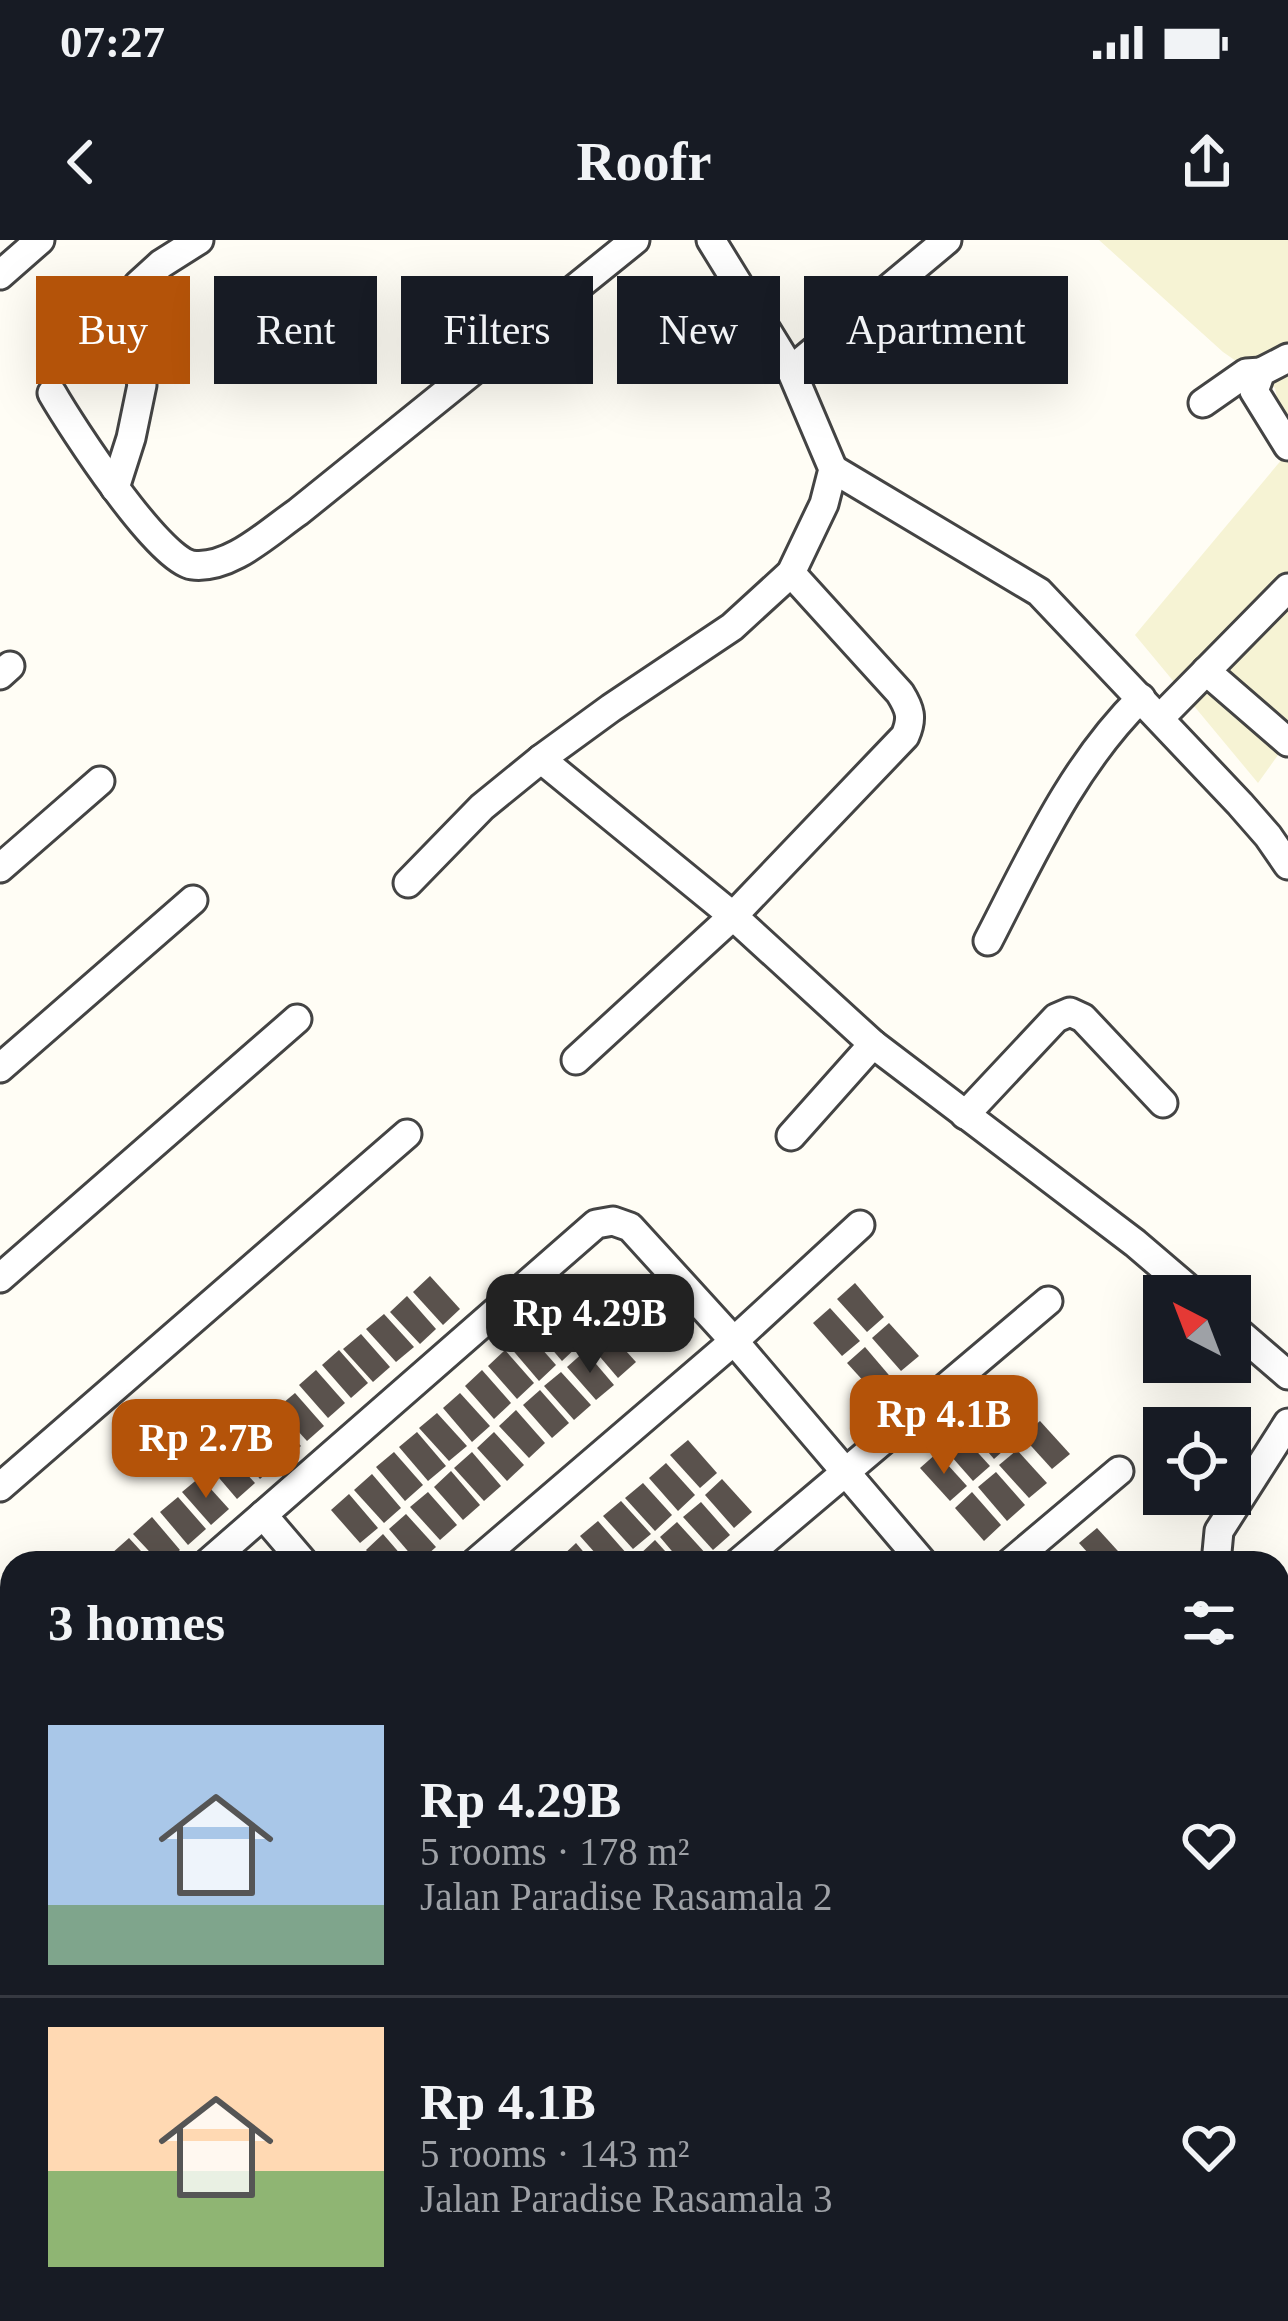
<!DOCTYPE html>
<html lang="en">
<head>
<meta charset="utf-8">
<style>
  :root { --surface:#171b24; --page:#20242c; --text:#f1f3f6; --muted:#9ea1a6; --line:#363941; --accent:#b45309 }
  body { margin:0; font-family:Georgia,serif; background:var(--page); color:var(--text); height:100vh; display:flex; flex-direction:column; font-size:45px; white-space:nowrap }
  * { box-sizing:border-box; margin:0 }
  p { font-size:39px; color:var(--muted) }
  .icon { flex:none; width:66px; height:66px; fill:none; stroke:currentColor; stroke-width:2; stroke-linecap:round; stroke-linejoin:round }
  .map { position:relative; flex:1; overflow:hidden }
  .side { position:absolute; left:0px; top:1311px; width:1290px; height:771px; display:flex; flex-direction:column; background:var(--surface); border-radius:36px 36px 0 0; box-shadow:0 12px 48px #0002 }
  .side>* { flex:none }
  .top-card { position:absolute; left:36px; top:36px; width:1218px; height:108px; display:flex; gap:24px }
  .needle { width:78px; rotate:318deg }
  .controls { position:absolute; left:1143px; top:1035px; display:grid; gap:24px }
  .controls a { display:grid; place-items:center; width:108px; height:108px; border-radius:0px; background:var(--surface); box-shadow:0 12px 48px #0002; font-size:60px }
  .price { position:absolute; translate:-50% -102px; padding:0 27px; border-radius:24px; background:var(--accent); color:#fff; font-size:39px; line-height:78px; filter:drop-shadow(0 3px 6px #0008) }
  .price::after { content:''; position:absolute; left:50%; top:72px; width:36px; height:27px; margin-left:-18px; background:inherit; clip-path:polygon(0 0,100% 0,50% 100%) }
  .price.active { background:#222; color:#fff }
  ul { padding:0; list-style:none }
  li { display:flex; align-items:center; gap:36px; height:300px; padding:0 48px }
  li+li { border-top:3px solid var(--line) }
  li span { display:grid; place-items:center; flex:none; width:336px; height:240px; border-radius:0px; color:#555 }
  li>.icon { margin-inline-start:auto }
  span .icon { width:144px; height:144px; fill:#fffc; stroke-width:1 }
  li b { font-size:51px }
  h2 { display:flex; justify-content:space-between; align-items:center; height:144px; padding:0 48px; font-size:51px }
  .chip { padding:0 42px; border-radius:0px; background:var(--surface); box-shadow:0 12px 48px #0002; font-size:42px; line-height:108px }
  .chip.active { background:var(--accent); color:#fff }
  .status { display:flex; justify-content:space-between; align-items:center; height:84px; padding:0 60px; background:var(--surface); direction:ltr }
  .status svg { height:33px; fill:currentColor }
  header { display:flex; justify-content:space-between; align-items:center; height:156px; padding:0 48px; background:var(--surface); font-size:54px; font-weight:800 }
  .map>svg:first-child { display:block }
  .farmland { fill:#f6f3d4 }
  .building { fill:#5a524d }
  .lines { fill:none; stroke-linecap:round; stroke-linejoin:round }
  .street-casing { stroke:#444; stroke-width:33 }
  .street { stroke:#fff; stroke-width:27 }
</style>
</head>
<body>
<div class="status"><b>07:27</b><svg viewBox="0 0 49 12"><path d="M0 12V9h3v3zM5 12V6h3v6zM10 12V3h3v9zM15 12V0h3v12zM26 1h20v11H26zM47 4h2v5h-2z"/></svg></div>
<header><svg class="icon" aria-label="back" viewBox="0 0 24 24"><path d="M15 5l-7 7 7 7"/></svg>Roofr<svg class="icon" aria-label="share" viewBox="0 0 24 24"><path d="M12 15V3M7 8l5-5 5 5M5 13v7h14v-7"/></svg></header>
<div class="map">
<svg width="1288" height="2081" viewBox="0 0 1288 2081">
  <rect width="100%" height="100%" fill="#fffdf5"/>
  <g class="farmland">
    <polygon points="1099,0 1288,0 1288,208 1275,148 1223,112"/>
    <polygon points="1288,212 1288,501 1258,543 1135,395"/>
  </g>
  <g class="building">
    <polygon points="430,1036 460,1069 443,1085 413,1052"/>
    <polygon points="855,1043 884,1077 867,1092 837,1059"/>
    <polygon points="572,1049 601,1083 584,1098 554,1065"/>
    <polygon points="407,1056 436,1089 420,1104 390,1072"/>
    <polygon points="830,1068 860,1101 842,1116 813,1083"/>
    <polygon points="550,1072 579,1105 562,1121 533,1087"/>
    <polygon points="384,1074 414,1107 396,1122 366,1089"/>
    <polygon points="889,1083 919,1116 901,1131 872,1098"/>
    <polygon points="606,1089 636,1122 618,1138 589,1104"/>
    <polygon points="527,1092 556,1125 539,1141 510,1107"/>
    <polygon points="361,1094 390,1127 373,1142 343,1109"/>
    <polygon points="865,1107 894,1141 877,1156 847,1123"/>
    <polygon points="339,1110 368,1143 351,1158 322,1125"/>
    <polygon points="505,1110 534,1143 517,1159 488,1126"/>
    <polygon points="585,1111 614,1145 596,1160 567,1127"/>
    <polygon points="316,1130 345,1163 328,1178 299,1145"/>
    <polygon points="482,1130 511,1163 494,1179 465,1146"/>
    <polygon points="561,1132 591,1165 574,1180 544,1146"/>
    <polygon points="1005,1141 1035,1175 1017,1190 988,1157"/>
    <polygon points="540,1150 569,1183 552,1198 523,1165"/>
    <polygon points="295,1153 324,1186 307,1201 277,1168"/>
    <polygon points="460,1153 490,1186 472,1202 443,1168"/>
    <polygon points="516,1170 545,1203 529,1218 499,1186"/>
    <polygon points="983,1170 1012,1203 994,1219 965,1185"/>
    <polygon points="271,1173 301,1206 284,1221 254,1188"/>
    <polygon points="437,1173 467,1206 449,1221 419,1188"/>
    <polygon points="1040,1181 1070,1214 1052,1229 1022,1196"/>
    <polygon points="248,1190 278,1223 260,1239 231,1205"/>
    <polygon points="417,1192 446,1226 428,1241 399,1207"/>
    <polygon points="494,1192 524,1225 507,1241 477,1208"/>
    <polygon points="960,1193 990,1226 973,1241 944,1208"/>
    <polygon points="688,1200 717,1233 700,1248 670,1215"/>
    <polygon points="225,1210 255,1243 237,1259 208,1225"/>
    <polygon points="1017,1210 1047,1243 1029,1258 999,1225"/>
    <polygon points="394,1212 423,1245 405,1261 376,1227"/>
    <polygon points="472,1212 501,1246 484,1261 454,1228"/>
    <polygon points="937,1213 967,1246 950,1261 920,1228"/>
    <polygon points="666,1223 695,1255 678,1271 649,1238"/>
    <polygon points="451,1231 480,1265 463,1280 434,1247"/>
    <polygon points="996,1232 1025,1265 1007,1281 978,1247"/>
    <polygon points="372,1234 401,1268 384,1283 354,1250"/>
    <polygon points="200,1237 229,1269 211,1285 182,1252"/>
    <polygon points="722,1239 752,1272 734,1288 705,1255"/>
    <polygon points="643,1243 672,1275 655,1291 625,1258"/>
    <polygon points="428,1252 457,1285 440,1300 410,1267"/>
    <polygon points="972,1252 1001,1285 984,1301 955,1268"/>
    <polygon points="349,1254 378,1288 360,1303 331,1270"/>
    <polygon points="178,1257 206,1289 188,1305 160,1272"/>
    <polygon points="621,1261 651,1294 633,1309 603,1276"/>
    <polygon points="701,1262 730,1295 713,1310 683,1277"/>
    <polygon points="406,1274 436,1307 418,1323 389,1289"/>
    <polygon points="152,1277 180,1310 165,1323 160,1323 133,1294"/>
    <polygon points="598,1281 627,1314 617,1323 604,1323 580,1296"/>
    <polygon points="677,1282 707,1315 698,1323 682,1323 660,1297"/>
    <polygon points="1097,1288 1127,1321 1124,1323 1097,1323 1079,1303"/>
    <polygon points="383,1294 408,1323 377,1323 366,1310"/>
    <polygon points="129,1298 152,1323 119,1323 111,1314"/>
    <polygon points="655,1300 676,1323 644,1323 638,1316"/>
    <polygon points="576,1303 593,1323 562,1323 559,1319"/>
    <polygon points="10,1400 12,1403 12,1439 0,1425 0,1408"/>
    <polygon points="0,1434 12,1448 12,1455 0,1465"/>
    <polygon points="0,1550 12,1563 12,1600 0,1586"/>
    <polygon points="10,1613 12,1616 12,1652 0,1639 0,1622"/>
    <polygon points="1278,1618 1288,1634 1288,1702 1283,1705 1278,1696"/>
    <polygon points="0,1648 12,1661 12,1668 0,1679"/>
    <polygon points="1278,1702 1288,1715 1288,1731 1278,1738"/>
    <polygon points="0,1776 12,1790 12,1808 3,1815 0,1812"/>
    <polygon points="0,1862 12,1876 12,1912 0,1899"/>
    <polygon points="1288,1973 1288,2054 1285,2054 1278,2006 1278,1974"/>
    <polygon points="0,2002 12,2016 12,2033 3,2041 0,2038"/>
    <polygon points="10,2070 42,2070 52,2081 20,2081"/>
    <polygon points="1082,2070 1154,2070 1153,2081 1081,2081"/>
  </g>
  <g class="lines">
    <defs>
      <g id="street">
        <polyline points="0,35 40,0"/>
        <polyline points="1288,118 1261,132 1254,151 1288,206"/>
        <polyline points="791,130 947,0"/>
        <path d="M52 153C71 186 158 320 192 325 230 330 269 292 298 272L635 0"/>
        <polyline points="1203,163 1246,133 1261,132"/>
        <polyline points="833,229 1039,352 1240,564 1268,596 1288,625"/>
        <polyline points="115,248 131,198 142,145 135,113 130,61 138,45 161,24 199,0"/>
        <polyline points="1206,431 1288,502"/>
        <polyline points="0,435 10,426"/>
        <polyline points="1160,478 1288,348"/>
        <polyline points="541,519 733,676 873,804"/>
        <polyline points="0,628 100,541"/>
        <polyline points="408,643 482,567 541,519 611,468 732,387 791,333 824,264 833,229 791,130 711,0"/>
        <path d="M988 701C1032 616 1072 526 1141 458"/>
        <path d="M576 820 733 676 905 496C913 478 910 469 900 453L791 333"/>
        <polyline points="0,828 193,660"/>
        <polyline points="965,875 1056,778 1070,772 1083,778 1163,863"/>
        <polyline points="791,896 873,804 1135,1003 1197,1056"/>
        <polyline points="0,1038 297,779"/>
        <polyline points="1230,1085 1288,1135"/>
        <polyline points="0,1247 407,894"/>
        <polyline points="263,1275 304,1323"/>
        <polyline points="208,1323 596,984 613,981 630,987 734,1101 923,1323"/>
        <polyline points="475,1323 734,1101 860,985"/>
        <polyline points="738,1323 1048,1061"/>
        <polyline points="1010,1323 1119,1231"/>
        <polyline points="1216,1323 1219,1291 1288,1183"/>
        <polyline points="1278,1404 1288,1413"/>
        <polyline points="0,1503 12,1492"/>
        <polyline points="1278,1557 1288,1545"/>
        <polyline points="0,1723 12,1713"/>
        <polyline points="0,1959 12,1948"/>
        <polyline points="112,2081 125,2070"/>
        <polyline points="1195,2081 1200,2070"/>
      </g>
    </defs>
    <use href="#street" class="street-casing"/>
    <use href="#street" class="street"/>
  </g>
</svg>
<div class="controls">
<a><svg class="needle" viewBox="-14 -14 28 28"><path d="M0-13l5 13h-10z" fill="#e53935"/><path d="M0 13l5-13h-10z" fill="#9ea1a6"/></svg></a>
<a><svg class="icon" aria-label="locate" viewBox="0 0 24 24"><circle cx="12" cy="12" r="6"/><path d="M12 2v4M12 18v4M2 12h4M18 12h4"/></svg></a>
</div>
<b class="price active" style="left:590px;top:1136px">Rp 4.29B</b>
<b class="price" style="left:944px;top:1237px">Rp 4.1B</b>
<b class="price" style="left:206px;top:1261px">Rp 2.7B</b>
<div class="top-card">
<a class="chip active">Buy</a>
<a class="chip">Rent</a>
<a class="chip">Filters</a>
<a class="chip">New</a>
<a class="chip">Apartment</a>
</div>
<section class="side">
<h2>3 homes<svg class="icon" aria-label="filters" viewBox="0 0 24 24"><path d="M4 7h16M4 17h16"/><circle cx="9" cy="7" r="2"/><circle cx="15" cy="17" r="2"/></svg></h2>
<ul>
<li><span style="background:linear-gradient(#a9c7e8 75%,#7fa58c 0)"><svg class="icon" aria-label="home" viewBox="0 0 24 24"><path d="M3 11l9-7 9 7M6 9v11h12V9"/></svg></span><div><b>Rp 4.29B</b><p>5 rooms · 178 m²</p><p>Jalan Paradise Rasamala 2</p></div><svg class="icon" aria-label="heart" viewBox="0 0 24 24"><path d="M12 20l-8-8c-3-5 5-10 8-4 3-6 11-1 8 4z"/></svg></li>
<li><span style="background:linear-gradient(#ffd9b3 60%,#8fb573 0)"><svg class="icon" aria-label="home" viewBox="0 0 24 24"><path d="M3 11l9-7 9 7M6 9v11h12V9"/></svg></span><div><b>Rp 4.1B</b><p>5 rooms · 143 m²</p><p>Jalan Paradise Rasamala 3</p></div><svg class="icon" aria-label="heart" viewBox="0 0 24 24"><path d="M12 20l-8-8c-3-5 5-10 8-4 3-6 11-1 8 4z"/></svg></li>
</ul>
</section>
</div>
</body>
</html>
